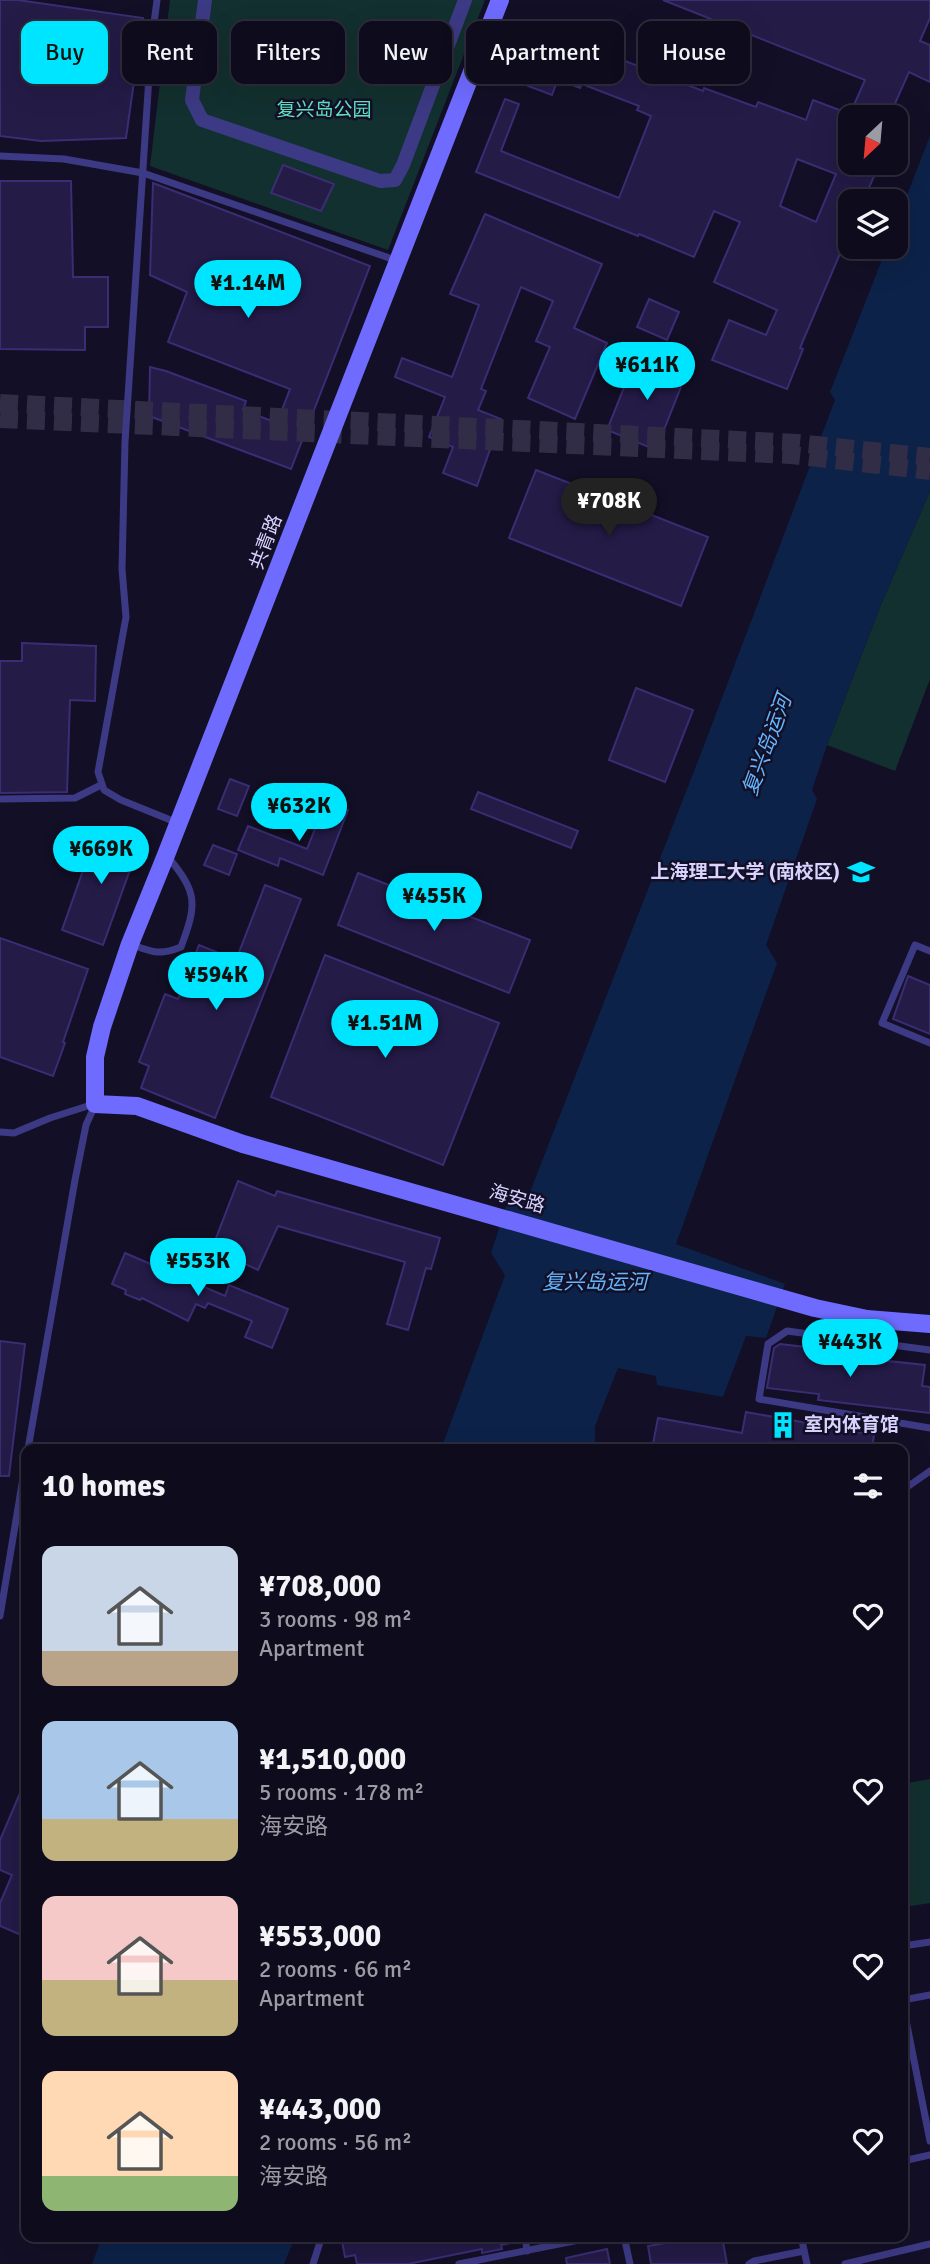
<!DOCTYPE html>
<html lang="en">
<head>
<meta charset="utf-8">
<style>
  :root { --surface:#0e0b1c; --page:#171425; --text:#f1f3f6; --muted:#9b9ba3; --line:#2e2b3b; --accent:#00e5ff }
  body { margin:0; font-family:Signika,"Noto Sans SC",sans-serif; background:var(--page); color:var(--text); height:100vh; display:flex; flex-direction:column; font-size:26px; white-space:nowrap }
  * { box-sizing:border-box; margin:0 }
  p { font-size:23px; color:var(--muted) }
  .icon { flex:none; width:38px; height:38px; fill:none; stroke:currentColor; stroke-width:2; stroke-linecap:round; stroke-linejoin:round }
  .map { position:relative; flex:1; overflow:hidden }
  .drawer { position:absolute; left:21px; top:1444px; width:887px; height:798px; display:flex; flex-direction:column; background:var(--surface); border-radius:14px; box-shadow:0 7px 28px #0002,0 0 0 2px var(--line) }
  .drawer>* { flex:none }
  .top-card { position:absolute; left:21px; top:21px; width:889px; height:63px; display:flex; gap:14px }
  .needle { width:46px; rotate:206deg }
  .buttons { position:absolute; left:838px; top:105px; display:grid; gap:14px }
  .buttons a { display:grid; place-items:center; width:70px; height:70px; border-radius:14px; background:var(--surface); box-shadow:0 7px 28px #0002,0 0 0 2px var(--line); font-size:35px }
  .price { position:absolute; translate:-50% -60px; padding:0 16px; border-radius:24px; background:var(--accent); color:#111; font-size:23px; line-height:46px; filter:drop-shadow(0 2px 4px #0008) }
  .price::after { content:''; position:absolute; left:50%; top:42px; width:21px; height:16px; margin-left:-10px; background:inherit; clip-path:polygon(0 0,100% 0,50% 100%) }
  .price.on { background:#222; color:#fff }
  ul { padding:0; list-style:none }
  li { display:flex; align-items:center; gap:21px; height:175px; padding:0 21px }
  li span { display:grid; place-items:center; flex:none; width:196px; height:140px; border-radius:14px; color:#555 }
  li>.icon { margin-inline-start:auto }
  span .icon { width:84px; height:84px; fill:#fffc; stroke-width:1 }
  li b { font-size:30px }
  h2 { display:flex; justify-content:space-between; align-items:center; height:84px; padding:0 21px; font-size:30px }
  .tag { padding:0 24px; border-radius:14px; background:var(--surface); box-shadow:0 7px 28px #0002,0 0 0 2px var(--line); font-size:24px; line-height:63px }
  .tag.on { background:var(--accent); color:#111 }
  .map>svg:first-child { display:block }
  .green { fill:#12302f }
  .water { fill:#0c2248 }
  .building { fill:#241b47; stroke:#3b2d73; stroke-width:2; fill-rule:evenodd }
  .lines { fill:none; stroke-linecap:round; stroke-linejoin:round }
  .primary-tunnel { stroke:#312d47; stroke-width:18; stroke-dasharray:18 9; stroke-linecap:butt }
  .lane { stroke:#3d3a85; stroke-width:7 }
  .street { stroke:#3d3a85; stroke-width:14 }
  .secondary { stroke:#6f6bff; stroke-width:18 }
  .labels { text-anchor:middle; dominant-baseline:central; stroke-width:5; stroke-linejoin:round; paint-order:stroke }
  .park-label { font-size:19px; fill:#5fe0c0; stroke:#130f26 }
  .street-label { font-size:19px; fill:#d9d4ff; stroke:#130f26 }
  .poi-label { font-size:19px; font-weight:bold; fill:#d9d4ff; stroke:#130f26; text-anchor:end }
  .water-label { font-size:21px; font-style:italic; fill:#62b6ff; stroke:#130f26 }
</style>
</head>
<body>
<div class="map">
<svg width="930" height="2264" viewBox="0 0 930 2264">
  <rect width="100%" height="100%" fill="#130f26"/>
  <g class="green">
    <polygon points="170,0 485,0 388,250 150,166"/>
    <polygon points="930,491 930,679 895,771 827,745 880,607"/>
    <polygon points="930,1779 930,1903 904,1907 903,1784"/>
  </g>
  <g class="water">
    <polygon points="930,136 930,491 880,607 827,745 812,790 817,799 766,945 777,963 676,1244 785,1284 766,1338 746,1336 723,1397 657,1385 656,1376 618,1368 595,1426 595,1449 441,1449 505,1275 491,1253 508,1200 530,1192 703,748 835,400 830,392 887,247 896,247 896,223"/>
    <polygon points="102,2237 102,2236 295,2237 284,2264 92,2264"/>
  </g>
  <g class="building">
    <polygon points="0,0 18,0 143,18 126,138 41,141 0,136"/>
    <path d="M663 0H930V18L920 41 930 45V82L909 72 889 117H850V163H880L863 201H850V230L800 348 803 349 787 389 712 360 729 320 766 335 777 310 714 282 740 222 714 211 694 257 639 234 638 236 476 172 505 99 519 104 501 151 619 198 651 116 637 110 639 106 582 84 580 88 558 79 552 95 528 86 547 37 565 44 568 36 605 50 604 53 703 91 704 88 756 107 758 102 806 120 813 100 850 114 865 80ZM797 159 836 174 816 222 780 206Z"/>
    <polygon points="283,165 334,184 321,211 271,193"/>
    <polygon points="0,181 71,181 73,277 108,277 108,327 85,327 85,350 0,349"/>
    <polygon points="153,183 370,266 291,469 149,416 150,367 166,371 246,401 243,410 277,423 290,389 168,342 187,292 150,275"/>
    <polygon points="485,214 602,264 574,328 607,343 575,419 528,398 550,347 536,341 553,301 521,287 481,389 486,391 478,410 501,419 477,486 443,473 453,447 429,437 445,397 395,377 402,358 452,377 479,305 450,294"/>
    <polygon points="649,299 679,312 667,340 637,327"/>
    <polygon points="637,355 686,374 656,450 607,430"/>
    <polygon points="536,470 708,537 681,606 509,538"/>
    <polygon points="22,643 96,646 95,701 70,700 67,792 0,793 0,661 22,661"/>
    <polygon points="636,688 693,710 665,782 609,760"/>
    <polygon points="230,779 249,786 237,816 218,809"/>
    <polygon points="478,792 578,831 571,848 471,809"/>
    <polygon points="326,801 348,810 323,875 280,858 278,866 238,850 248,826 307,849"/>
    <polygon points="98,828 140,842 103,945 62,930"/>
    <polygon points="213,845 237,854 229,875 204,865"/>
    <polygon points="358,873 530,940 509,993 338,925"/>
    <polygon points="265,885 301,899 215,1118 141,1088 149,1066 139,1062 165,994 178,999 199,945 236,960"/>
    <polygon points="0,938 88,969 63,1042 65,1043 53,1076 0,1057"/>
    <polygon points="325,955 499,1023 443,1165 271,1097"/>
    <polygon points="908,976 930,985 930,1034 893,1019"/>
    <polygon points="238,1181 275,1196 277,1191 440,1238 431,1269 426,1268 408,1330 387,1324 405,1262 278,1226 258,1270 235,1259 237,1255 213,1246"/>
    <polygon points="125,1253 225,1296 229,1285 288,1309 272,1348 245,1337 252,1321 208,1303 205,1308 196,1304 188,1321 142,1298 140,1300 125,1294 126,1290 112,1284"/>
    <polygon points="0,1341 25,1344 9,1476 0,1476"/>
    <polygon points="780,1344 824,1349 823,1354 925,1365 922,1386 930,1387 930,1413 818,1400 819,1394 767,1388 774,1348"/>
    <polygon points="746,1412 874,1435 872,1449 652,1449 658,1418 742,1433"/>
    <polygon points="26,1779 26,1937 0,1926 0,1903 12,1875 0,1870 0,1840"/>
    <polygon points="341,2236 511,2236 511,2243 501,2245 502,2249 482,2253 482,2249 408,2264 357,2264 355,2255 345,2257"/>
    <polygon points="677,2236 722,2236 727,2264 651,2264 648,2246 678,2241"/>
    <polygon points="607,2249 610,2264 567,2264 566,2258"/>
  </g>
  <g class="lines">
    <g class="primary-tunnel">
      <polyline points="0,403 798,443 930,457"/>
      <polyline points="0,419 791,455 930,471"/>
    </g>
    <g class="lane">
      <polyline points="157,0 151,46 125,442 122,569 126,617 98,772 104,790 121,800 178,823"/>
      <polyline points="0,156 64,159 143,173 398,261"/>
      <polyline points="0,799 75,798 101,785"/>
      <path d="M130 944C152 952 159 956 181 947 197 904 198 893 168 857"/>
      <polyline points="930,951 915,945 882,1023 930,1043"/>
      <polyline points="0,1132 14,1133 50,1118 94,1104"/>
      <polyline points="930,1350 787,1331 768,1344 759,1399 930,1428"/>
      <polyline points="28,1449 75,1180 86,1125 95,1105"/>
      <polyline points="903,1490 930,1471"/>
      <polyline points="0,1616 26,1460"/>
      <polyline points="903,1946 930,1942"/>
      <polyline points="903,2000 930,1995"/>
      <polyline points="903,2005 930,2141"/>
      <polyline points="903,2161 930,2155"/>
      <polyline points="525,2236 527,2251"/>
      <polyline points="624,2236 630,2264"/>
      <polyline points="801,2236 807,2264"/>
      <polyline points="313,2264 322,2236"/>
      <polyline points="459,2264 599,2236"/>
      <polyline points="749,2264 754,2261 804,2251"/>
      <polyline points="845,2264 930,2244"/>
    </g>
    <polyline class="street" points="205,0 192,100 202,120 380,181 395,180 403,165 465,0"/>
    <polyline class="secondary" points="500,0 166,855 130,944 102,1027 95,1057 95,1104 137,1106 243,1144 815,1308 867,1319 930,1324"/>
  </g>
  <defs>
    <symbol id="university-bare" viewBox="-9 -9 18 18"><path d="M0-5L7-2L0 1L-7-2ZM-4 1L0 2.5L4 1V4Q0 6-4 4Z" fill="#00e5ff" stroke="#130f26" stroke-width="2.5" paint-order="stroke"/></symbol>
    <symbol id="building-bare" viewBox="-9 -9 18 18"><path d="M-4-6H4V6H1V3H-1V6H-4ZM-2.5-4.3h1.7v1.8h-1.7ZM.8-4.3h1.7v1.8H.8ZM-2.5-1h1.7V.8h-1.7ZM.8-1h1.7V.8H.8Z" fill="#00e5ff" stroke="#130f26" stroke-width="2.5" paint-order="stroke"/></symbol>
  </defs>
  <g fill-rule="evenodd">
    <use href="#university-bare" x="842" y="853" width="38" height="38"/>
    <use href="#building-bare" x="764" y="1406" width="38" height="38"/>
  </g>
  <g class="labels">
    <g class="park-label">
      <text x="324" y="110">复兴岛公园</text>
    </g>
    <g class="street-label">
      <text transform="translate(266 542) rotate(-69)">共青路</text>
      <text transform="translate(517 1199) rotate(16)">海安路</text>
    </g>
    <g class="poi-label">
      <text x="840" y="872">上海理工大学 (南校区)</text>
      <text x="804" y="1425" text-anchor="start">室内体育馆</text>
    </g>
    <g class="water-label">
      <text transform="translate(767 745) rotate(-70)">复兴岛运河</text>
      <text x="595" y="1282">复兴岛运河</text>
    </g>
  </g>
</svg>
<div class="buttons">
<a><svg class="needle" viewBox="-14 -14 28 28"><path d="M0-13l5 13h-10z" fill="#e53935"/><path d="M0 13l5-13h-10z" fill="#9b9ba3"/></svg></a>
<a><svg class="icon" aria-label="layers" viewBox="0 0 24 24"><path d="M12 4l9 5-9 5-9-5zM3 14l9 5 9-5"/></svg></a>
</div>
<b class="price" style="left:248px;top:320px">¥1.14M</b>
<b class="price" style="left:647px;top:402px">¥611K</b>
<b class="price on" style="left:609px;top:538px">¥708K</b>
<b class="price" style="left:299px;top:843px">¥632K</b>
<b class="price" style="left:101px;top:886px">¥669K</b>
<b class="price" style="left:434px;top:933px">¥455K</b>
<b class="price" style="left:216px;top:1012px">¥594K</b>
<b class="price" style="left:385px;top:1060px">¥1.51M</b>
<b class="price" style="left:198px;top:1298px">¥553K</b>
<b class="price" style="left:850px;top:1379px">¥443K</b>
<div class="top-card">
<a class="tag on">Buy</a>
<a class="tag">Rent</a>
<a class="tag">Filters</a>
<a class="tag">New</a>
<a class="tag">Apartment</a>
<a class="tag">House</a>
</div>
<section class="drawer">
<h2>10 homes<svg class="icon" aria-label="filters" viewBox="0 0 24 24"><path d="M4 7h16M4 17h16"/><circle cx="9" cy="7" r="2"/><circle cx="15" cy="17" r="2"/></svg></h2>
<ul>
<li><span style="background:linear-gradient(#c9d6e8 75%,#b9a48a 0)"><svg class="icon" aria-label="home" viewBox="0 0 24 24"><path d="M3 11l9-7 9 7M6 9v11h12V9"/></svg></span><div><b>¥708,000</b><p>3 rooms · 98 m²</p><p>Apartment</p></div><svg class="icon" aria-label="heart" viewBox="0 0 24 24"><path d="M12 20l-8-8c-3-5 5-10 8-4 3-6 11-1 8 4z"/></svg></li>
<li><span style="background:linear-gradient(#a9c7e8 70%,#c2b280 0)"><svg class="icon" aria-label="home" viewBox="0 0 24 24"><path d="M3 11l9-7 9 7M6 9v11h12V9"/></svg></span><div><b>¥1,510,000</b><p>5 rooms · 178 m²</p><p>海安路</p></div><svg class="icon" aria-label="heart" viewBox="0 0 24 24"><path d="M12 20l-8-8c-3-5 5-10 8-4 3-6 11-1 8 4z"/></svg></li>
<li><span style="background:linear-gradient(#f6c9c9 60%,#c2b280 0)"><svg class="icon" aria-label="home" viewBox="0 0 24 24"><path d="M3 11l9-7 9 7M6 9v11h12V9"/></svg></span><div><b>¥553,000</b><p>2 rooms · 66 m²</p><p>Apartment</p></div><svg class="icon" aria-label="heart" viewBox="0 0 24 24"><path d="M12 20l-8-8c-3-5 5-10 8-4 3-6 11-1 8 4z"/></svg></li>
<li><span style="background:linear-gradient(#ffd9b3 75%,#8fb573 0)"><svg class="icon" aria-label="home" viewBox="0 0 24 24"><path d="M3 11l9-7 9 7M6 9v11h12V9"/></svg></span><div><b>¥443,000</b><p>2 rooms · 56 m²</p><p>海安路</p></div><svg class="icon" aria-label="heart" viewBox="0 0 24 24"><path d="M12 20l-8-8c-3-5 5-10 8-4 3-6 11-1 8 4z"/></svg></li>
</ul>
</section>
</div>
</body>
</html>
